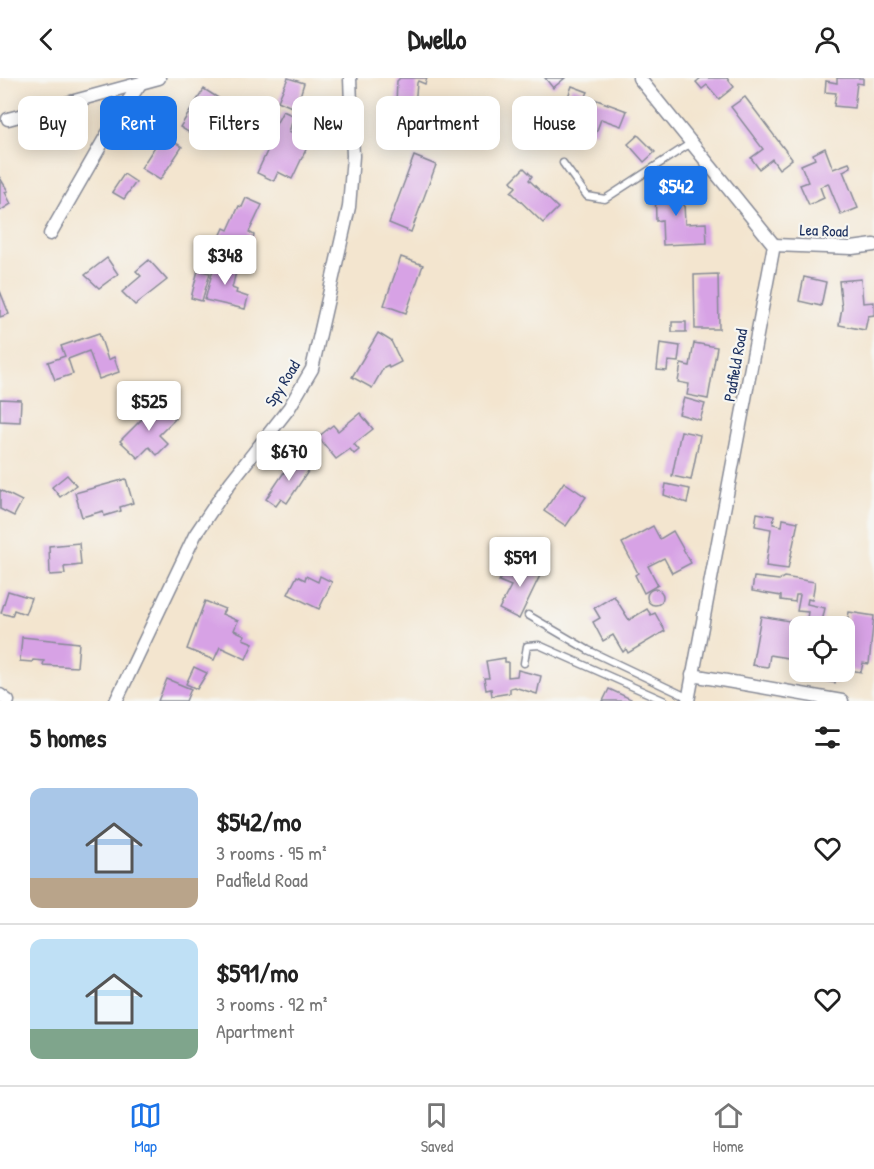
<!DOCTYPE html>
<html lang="en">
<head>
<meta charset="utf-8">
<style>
  :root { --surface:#fff; --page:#f6f6f6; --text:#222; --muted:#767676; --line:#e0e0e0; --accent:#1a73e8 }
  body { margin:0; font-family:"Patrick Hand",sans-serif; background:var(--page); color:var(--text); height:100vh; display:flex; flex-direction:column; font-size:22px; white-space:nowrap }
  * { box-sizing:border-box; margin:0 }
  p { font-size:20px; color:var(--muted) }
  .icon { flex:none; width:33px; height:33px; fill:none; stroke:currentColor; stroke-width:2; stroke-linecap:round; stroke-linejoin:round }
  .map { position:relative; height:623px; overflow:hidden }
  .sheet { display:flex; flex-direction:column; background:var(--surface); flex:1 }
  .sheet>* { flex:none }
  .guide { position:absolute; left:18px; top:18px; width:838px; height:54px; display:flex; gap:12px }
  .buttons { position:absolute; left:789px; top:538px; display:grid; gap:12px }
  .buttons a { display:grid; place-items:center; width:66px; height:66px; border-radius:12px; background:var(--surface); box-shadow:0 3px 15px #0003; font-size:30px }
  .price { position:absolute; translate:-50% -51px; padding:0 14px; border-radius:6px; background:#fff; color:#222; font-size:20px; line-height:39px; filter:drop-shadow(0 2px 3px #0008) }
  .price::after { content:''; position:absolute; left:50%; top:36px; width:18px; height:14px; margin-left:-9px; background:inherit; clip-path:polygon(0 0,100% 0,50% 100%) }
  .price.active { background:var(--accent); color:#fff }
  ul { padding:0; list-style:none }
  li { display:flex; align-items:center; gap:18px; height:150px; padding:0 30px }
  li+li { border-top:2px solid var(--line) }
  li span { display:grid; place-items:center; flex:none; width:168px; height:120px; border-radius:12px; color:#555 }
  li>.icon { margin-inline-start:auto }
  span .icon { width:72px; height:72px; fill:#fffc; stroke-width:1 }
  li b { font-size:26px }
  h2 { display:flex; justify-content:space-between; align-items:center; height:72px; padding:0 30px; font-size:26px }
  .tag { padding:0 21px; border-radius:12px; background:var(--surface); box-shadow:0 3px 15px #0003; font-size:21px; line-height:54px }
  .tag.active { background:var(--accent); color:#fff }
  header { display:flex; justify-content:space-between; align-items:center; height:78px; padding:0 30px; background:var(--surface); font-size:27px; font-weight:700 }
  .tabs { display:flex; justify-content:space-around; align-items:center; height:84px; border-top:2px solid var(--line); background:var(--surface); font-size:16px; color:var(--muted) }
  .tabs a { display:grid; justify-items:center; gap:3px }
  .tabs .active { color:var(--accent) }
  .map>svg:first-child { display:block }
  .building { fill:#d7a2e5 }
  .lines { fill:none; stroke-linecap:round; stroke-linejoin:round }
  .service-casing { stroke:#878a96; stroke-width:9 }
  .minor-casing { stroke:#878a96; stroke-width:15 }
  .service { stroke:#fff; stroke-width:6 }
  .minor { stroke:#fff; stroke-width:12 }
  .labels { text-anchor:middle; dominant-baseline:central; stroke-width:4.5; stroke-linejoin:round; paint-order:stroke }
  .street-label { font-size:16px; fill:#1b2f5e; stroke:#f6f6f2 }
</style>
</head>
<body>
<header><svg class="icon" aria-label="back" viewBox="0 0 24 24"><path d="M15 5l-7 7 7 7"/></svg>Dwello<svg class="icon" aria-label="person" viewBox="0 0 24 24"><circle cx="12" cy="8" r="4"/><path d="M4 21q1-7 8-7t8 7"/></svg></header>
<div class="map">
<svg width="874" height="623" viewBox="0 0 874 623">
  <rect width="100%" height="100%" fill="#f6f6f2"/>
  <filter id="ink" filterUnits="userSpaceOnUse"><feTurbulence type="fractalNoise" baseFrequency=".0167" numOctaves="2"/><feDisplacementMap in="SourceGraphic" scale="12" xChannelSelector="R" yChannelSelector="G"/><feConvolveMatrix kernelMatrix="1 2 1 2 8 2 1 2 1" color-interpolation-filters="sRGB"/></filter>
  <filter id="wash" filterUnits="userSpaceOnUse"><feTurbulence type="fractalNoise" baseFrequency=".008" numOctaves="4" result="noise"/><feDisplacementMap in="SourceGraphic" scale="24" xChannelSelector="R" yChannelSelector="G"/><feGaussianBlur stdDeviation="1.35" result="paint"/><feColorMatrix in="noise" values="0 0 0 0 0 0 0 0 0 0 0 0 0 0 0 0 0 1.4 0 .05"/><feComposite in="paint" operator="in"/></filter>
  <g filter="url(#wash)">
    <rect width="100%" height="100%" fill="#f3e5cf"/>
    <g id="blocks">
      <g class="building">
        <polygon points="288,0 304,5 296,31 278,23"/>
        <polygon points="400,0 427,0 425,6 418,3 417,5 413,50 395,49 397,3"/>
        <polygon points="545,0 565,0 553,10"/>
        <polygon points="701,0 727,0 734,9 719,21 707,7 702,11 696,4"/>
        <polygon points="837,0 863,0 863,6 857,5 854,30 834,28 836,15 825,14 826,3 837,5"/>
        <polygon points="572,8 588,14 586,18 627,33 621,48 601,41 596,55 575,47 582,29 566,24"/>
        <polygon points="204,11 231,28 216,52 207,46 198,60 180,49"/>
        <polygon points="745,19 792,81 779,91 772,81 759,91 751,80 763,71 731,29"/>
        <polygon points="283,33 294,38 289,54 310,63 292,101 278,94 274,103 257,95 270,67 266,65"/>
        <polygon points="530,44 540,55 527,66 518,56"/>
        <polygon points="163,56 182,69 160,102 141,90"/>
        <polygon points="638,57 655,74 644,84 628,66"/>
        <polygon points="825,70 833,91 849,85 851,89 843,93 858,130 841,137 828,105 820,109 824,120 809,127 800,107 808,104 801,87 815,81 813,76"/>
        <polygon points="414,78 436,87 411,154 389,145"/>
        <polygon points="524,90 532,98 529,102 558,130 543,145 511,114 516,109 511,103"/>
        <polygon points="124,96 136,104 124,121 112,114"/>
        <polygon points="0,100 8,113 5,114 11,126 0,133"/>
        <polygon points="683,104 685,146 706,145 707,165 663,167 662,142 656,143 655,106"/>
        <polygon points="246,120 262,127 249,154 254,157 248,172 220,159 224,150 228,152 239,128 242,129"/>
        <polygon points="401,179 423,187 406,235 384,227"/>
        <polygon points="107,180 118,196 99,210 85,197"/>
        <polygon points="216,180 238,186 232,210 237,212 236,215 248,219 245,231 205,222"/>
        <polygon points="149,182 167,202 135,227 122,214 141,198 136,193"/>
        <polygon points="198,192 210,195 202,223 191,220"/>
        <polygon points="718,196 719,251 695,251 694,197"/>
        <polygon points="804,199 826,204 821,228 799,223"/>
        <polygon points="861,201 863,225 874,224 874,237 868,238 865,252 839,247 842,230 839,203"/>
        <polygon points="0,213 9,236 0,239"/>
        <rect x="672" y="244" width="14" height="10"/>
        <polygon points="99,255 108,282 114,279 119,294 99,301 89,273 68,281 73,296 55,302 48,284 65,278 61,268"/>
        <polygon points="378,255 391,263 401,284 389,290 388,287 384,289 372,310 352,299"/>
        <polygon points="660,265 680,268 678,284 668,283 667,293 657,292"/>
        <polygon points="694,265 717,269 708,321 687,317 689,306 678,304 681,286 690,288"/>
        <polygon points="684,320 705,326 700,342 679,336"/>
        <polygon points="0,321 21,322 20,344 0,343"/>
        <polygon points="158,325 175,341 159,357 168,366 157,377 149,369 138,380 120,363"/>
        <polygon points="360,335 373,351 354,366 359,372 354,376 350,371 336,381 318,359 333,347 338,353"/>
        <polygon points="681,353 700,357 691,402 672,398"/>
        <polygon points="295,378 311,389 287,425 281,421 276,428 266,421"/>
        <polygon points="67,397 76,407 60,419 52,409"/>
        <polygon points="126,401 133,425 120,429 121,433 104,438 103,433 82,439 75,415"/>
        <polygon points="564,404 586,419 566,448 544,433"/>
        <polygon points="666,406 690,411 687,425 664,417"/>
        <polygon points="0,412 22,423 14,438 0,431"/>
        <polygon points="757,435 774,438 773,446 782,448 783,441 798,444 788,491 766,488 771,451 755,448"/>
        <polygon points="653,448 660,461 673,453 691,485 672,495 664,480 648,488 658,507 644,515 635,497 638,495 622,465"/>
        <polygon points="79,465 81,487 64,489 65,496 50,497 49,468"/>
        <polygon points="526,481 544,489 519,541 499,531 511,508 499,503 505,491 518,497"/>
        <polygon points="297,498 305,502 306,498 318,504 320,498 332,504 319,531 288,516"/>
        <polygon points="754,499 779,502 784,499 815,504 812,522 808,521 807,526 825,530 821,549 800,549 800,582 770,577 768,589 752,587 761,538 806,546 808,534 797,533 800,517 796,517 795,524 781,522 781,518 752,513"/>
        <circle cx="655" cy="519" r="8"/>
        <polygon points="8,513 31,520 25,536 14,532 12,538 1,535"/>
        <polygon points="614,518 629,542 647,531 651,537 655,535 665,553 628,575 626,571 623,574 613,557 603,563 593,544 600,540 594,530"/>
        <polygon points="205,523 225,531 222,536 238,543 234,552 245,557 243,561 253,565 246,581 220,569 214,582 187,571"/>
        <polygon points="849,534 874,538 869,586 863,585 861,594 844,591 844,561"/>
        <polygon points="22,559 79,565 77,589 43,587 44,583 33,582 32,584 20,583"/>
        <polygon points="505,580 505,584 508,584 508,599 517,598 518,592 541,598 537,616 514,609 510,610 510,615 492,618 491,611 486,612 484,600 489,600 486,583"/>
        <polygon points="194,589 207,595 197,611 186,606"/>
        <polygon points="819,594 837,594 835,605 818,602"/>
        <polygon points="167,601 191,611 186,623 158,623"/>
        <polygon points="609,611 631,621 630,623 603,623"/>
      </g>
    </g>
  </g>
  <g filter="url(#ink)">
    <use href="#blocks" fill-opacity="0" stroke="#878a96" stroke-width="1.5"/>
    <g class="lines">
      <defs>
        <g id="service">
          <polyline points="563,85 587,118 605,121 691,65"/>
          <polyline points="528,537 588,572 689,620"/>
          <polyline points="524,585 527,568 539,567 665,623"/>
        </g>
        <g id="minor">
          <polyline points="639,0 774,167 688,623"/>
          <polyline points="8,41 159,0"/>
          <polyline points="50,156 117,39 140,6"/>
          <polyline points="774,167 852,170 874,167"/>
          <polyline points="692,597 842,623"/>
          <polyline points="0,617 8,623"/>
          <polyline points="116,623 195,457 230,405 289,330 312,291 349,129 353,78 350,0"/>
        </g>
      </defs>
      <use href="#service" class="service-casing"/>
      <use href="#minor" class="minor-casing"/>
      <use href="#service" class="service"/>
      <use href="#minor" class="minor"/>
    </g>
  </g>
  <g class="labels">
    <g class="street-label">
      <text transform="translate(824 152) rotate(2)">Lea Road</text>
      <text transform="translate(735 287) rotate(-80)">Padfield Road</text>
      <text transform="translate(282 305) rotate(-58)">Spy Road</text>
    </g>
  </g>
</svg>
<div class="buttons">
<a><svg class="icon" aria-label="locate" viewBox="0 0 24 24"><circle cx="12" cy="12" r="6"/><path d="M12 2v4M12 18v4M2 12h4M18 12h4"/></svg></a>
</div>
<b class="price active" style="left:676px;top:139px">$542</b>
<b class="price" style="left:225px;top:208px">$348</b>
<b class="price" style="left:149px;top:354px">$525</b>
<b class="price" style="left:289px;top:404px">$670</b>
<b class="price" style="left:520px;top:510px">$591</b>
<div class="guide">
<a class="tag">Buy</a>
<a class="tag active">Rent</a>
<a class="tag">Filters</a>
<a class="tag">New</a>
<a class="tag">Apartment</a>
<a class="tag">House</a>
</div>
</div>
<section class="sheet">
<h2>5 homes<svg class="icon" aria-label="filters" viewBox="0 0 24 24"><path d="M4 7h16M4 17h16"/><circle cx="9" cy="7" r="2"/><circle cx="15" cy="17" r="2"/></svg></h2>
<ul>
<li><span style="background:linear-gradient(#a9c7e8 75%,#b9a48a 0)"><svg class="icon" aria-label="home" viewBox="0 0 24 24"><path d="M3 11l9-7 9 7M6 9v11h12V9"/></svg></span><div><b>$542/mo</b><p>3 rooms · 95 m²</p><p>Padfield Road</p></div><svg class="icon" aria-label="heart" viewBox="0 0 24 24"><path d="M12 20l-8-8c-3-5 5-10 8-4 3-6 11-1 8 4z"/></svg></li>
<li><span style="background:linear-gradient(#bfe0f5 75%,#7fa58c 0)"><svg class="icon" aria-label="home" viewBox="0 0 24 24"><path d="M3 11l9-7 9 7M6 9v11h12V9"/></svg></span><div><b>$591/mo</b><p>3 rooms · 92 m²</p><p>Apartment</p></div><svg class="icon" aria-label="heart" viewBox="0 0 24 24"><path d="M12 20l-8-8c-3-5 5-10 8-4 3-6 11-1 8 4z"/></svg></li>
</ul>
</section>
<nav class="tabs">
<a class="active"><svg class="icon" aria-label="map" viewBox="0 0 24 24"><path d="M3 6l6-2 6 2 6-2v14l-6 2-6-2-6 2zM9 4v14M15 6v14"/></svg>Map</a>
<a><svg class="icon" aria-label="saved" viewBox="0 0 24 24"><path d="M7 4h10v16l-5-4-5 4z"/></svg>Saved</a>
<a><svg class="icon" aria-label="home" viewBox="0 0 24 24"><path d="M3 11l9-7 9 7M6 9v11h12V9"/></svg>Home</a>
</nav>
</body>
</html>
